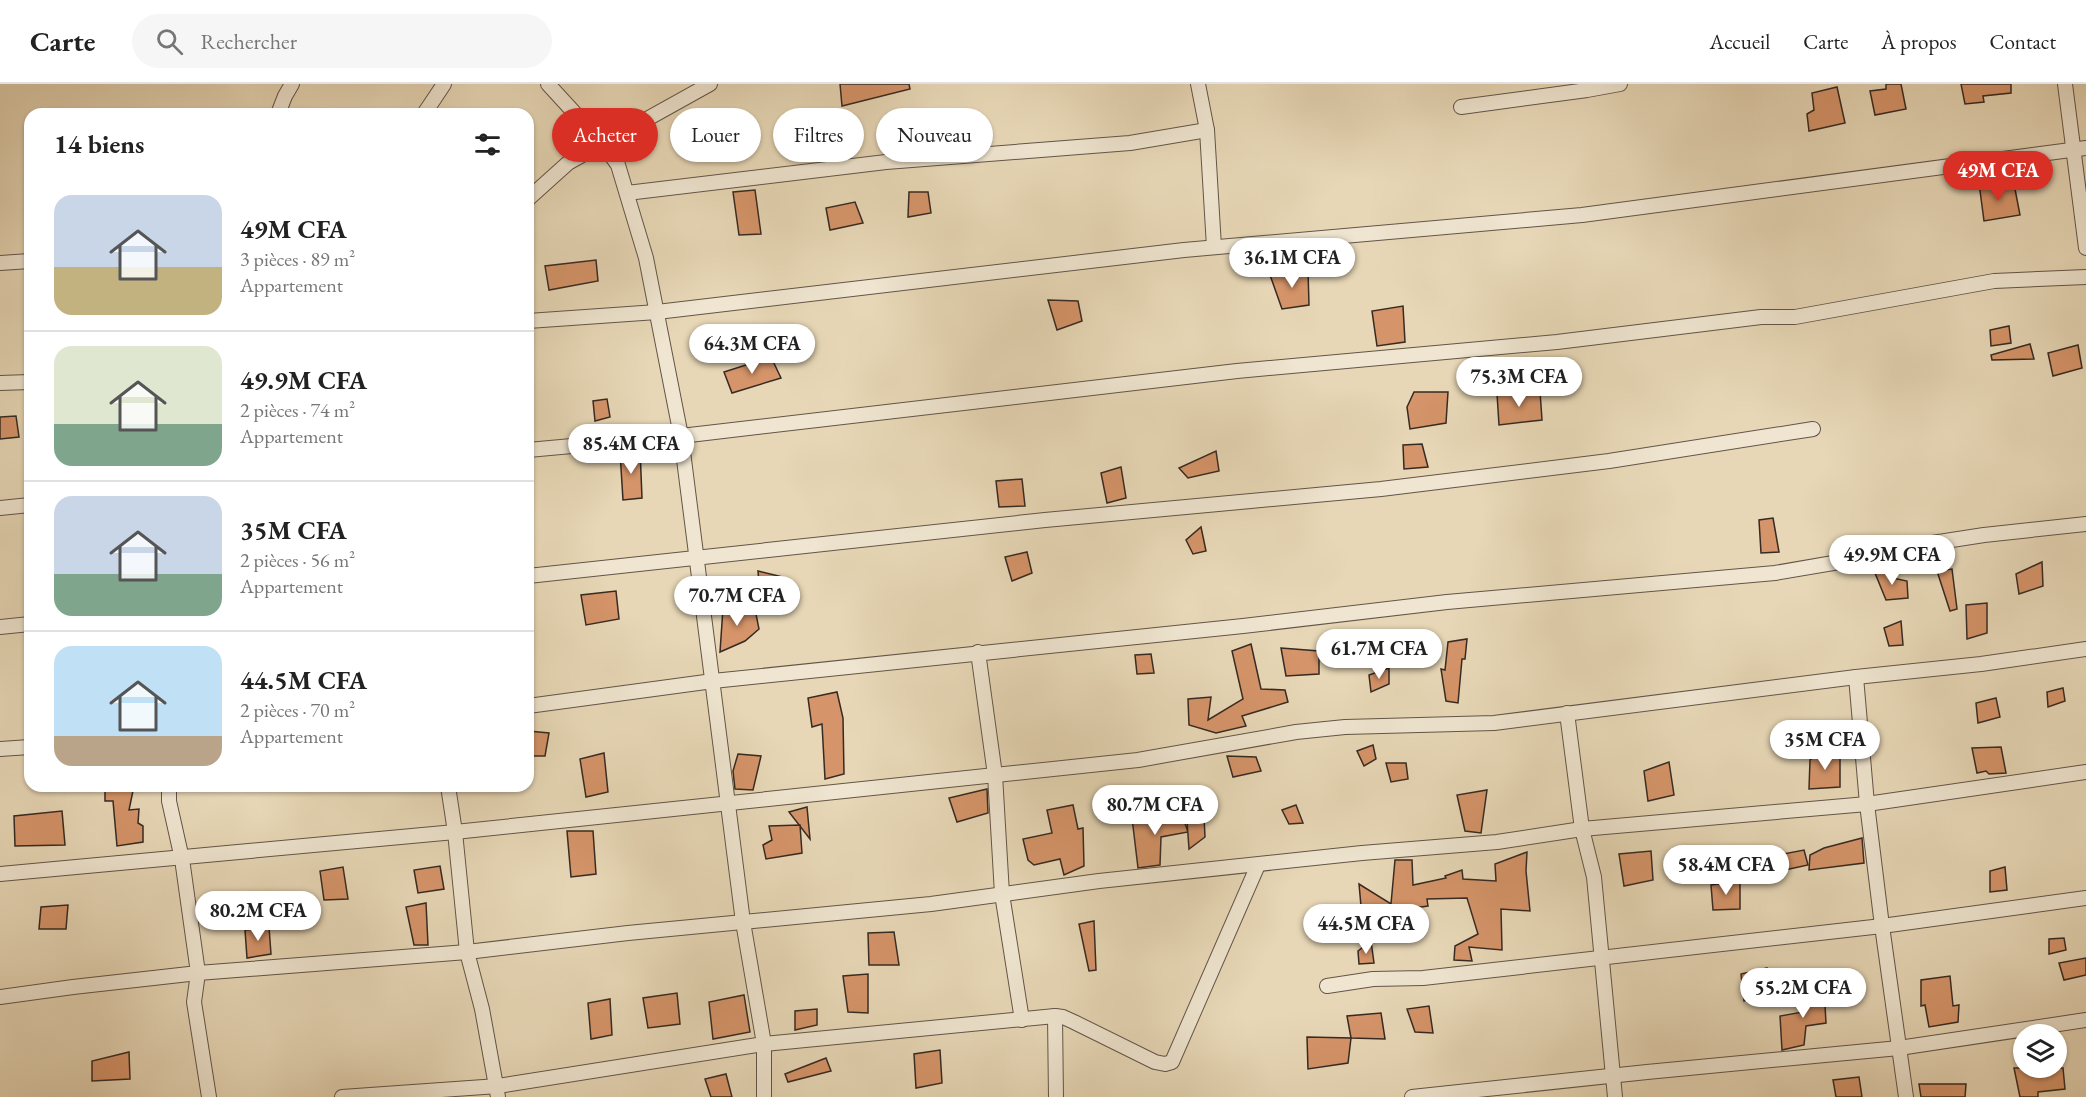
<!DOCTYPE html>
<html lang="fr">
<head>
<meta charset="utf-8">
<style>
  :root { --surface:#fff; --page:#f6f6f6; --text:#222; --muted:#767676; --line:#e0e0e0; --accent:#d93025 }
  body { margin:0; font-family:"EB Garamond",serif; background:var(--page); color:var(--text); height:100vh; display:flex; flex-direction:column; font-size:22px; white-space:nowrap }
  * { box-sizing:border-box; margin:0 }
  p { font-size:20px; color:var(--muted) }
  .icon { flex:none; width:33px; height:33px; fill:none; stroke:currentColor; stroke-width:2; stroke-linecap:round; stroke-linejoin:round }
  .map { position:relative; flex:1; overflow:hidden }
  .side { position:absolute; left:24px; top:24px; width:510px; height:684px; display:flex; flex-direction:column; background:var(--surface); border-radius:18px; box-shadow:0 2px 4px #0004 }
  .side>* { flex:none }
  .guide { position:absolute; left:552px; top:24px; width:570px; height:54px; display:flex; gap:12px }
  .controls { position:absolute; left:2013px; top:940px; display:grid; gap:12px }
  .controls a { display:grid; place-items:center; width:54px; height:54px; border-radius:50%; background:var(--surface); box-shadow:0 2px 4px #0004; font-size:30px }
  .price { position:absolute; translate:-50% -51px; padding:0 14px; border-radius:21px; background:#fff; color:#222; font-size:20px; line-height:39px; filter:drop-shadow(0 2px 3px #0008) }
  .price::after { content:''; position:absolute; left:50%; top:36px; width:18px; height:14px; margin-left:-9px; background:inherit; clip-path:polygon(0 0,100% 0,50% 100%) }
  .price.on { background:var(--accent); color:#fff }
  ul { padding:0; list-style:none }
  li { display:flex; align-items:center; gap:18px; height:150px; padding:0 30px }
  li+li { border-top:2px solid var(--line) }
  li span { display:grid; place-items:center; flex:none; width:168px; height:120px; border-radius:18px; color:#555 }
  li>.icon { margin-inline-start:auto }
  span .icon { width:72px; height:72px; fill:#fffc; stroke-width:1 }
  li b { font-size:26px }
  h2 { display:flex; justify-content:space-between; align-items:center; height:72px; padding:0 30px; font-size:26px }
  .chip { padding:0 21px; border-radius:27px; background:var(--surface); box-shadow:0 2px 4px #0004; font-size:21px; line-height:54px }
  .chip.on { background:var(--accent); color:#fff }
  header { display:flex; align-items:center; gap:36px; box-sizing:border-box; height:84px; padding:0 30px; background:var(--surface); border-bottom:2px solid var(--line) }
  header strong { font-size:28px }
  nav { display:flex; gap:33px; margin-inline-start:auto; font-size:21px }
  .search { width:420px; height:54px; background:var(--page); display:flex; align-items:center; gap:15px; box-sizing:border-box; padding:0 21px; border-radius:33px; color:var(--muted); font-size:22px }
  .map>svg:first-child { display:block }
  .building { fill:#d59469; stroke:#362a23; stroke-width:1.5 }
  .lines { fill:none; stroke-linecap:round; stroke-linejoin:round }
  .street-casing { stroke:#625548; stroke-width:16 }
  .street { stroke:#efe5d0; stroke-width:14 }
</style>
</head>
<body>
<header>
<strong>Carte</strong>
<div class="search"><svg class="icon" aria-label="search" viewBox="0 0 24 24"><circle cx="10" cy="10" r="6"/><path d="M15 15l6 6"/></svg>Rechercher</div>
<nav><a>Accueil</a><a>Carte</a><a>À propos</a><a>Contact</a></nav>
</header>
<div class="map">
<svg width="2086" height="1013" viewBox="0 0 2086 1013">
  <rect width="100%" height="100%" fill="#e7d7b6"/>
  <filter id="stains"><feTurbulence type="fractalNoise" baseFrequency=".00333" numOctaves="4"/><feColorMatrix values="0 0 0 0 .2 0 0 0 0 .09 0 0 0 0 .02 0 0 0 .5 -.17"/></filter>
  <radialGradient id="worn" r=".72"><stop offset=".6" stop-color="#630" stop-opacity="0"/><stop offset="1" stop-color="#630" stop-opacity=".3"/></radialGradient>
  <g class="building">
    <polygon points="840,0 909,0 910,5 842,22"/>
    <polygon points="1886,0 1901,0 1906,25 1875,31 1870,7 1886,5"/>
    <polygon points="1961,0 2011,0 2011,9 1983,12 1984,18 1965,20"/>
    <polygon points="1837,3 1845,39 1809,47 1807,30 1814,26 1812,9"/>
    <polygon points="903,34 909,50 885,55 882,36"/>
    <polygon points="1979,99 2015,105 2020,131 1984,137"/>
    <polygon points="755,106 761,150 739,151 733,108"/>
    <polygon points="909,108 928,108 931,129 908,133"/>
    <polygon points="855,118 863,139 830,146 826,124"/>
    <polygon points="596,176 598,197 549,206 545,182"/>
    <polygon points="1308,186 1309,221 1282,225 1270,191"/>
    <polygon points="1048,216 1078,217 1082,237 1057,246"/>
    <polygon points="1403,222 1405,258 1377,262 1372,227"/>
    <polygon points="2009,242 2011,259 1991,262 1990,246"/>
    <polygon points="2030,260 2034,275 1992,276 1991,271"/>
    <polygon points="2078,261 2082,284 2053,292 2048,269"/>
    <polygon points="771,273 781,294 732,309 724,288"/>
    <polygon points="1540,307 1542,336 1499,341 1497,310"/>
    <polygon points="1414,308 1448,308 1446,339 1410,345 1407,323"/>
    <polygon points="607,315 610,333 595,337 593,317"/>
    <polygon points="16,332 19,353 0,355 0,333"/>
    <polygon points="1422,360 1428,383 1404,385 1403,361"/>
    <polygon points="640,365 642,414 623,416 620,368"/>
    <polygon points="1216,367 1219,387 1188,394 1179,384"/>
    <polygon points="1121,383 1126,414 1107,419 1101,389"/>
    <polygon points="1022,395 1025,422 999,423 996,397"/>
    <polygon points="1773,434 1779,468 1761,469 1759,436"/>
    <polygon points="1201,443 1206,467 1193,470 1186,456"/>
    <polygon points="1027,468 1032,489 1012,497 1005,473"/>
    <polygon points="2042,478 2043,502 2019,510 2016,490"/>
    <polygon points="1952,485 1957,525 1950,527 1937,487"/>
    <polygon points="758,487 787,494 791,521 761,524"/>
    <polygon points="1891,487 1893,494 1907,497 1908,514 1886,516 1875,489"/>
    <polygon points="616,507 619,535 586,541 581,511"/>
    <polygon points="1987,519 1987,549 1967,555 1966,521"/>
    <polygon points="737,523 756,530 759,545 745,557 720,568 723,524"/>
    <polygon points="1901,537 1903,561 1889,562 1884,544"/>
    <polygon points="1467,555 1465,575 1462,575 1458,619 1446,617 1441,585 1445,586 1448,558"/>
    <polygon points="1251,560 1261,605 1285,606 1288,618 1242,632 1246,642 1216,649 1189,641 1188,615 1211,613 1208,636 1243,615 1232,567"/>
    <polygon points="1281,564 1319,567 1319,590 1286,592"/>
    <polygon points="1151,570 1154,589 1137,590 1135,571"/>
    <polygon points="1389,584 1389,600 1371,608 1369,591"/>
    <polygon points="2063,604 2065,617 2048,623 2047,608"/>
    <polygon points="837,608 843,634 844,690 825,695 822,640 812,643 808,614"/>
    <polygon points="1996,614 2000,633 1978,639 1976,619"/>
    <polygon points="528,647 549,649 545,672 528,672"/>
    <polygon points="1373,661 1376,675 1364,682 1357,667"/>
    <polygon points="2001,663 2006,689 1989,690 1986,687 1977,689 1972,664"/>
    <polygon points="1822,667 1840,670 1840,703 1809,705 1810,676"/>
    <polygon points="604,669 608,708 586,713 580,675"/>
    <polygon points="738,670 761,672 753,706 735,705 733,687"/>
    <polygon points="1227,672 1256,673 1261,687 1233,693"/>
    <polygon points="1669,678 1674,711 1648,717 1644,687"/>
    <polygon points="1386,679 1406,679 1408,695 1391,698"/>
    <polygon points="105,702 134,702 129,726 139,725 138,739 143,742 143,758 117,762 113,717 105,717"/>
    <polygon points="987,705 988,729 957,738 949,714"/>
    <polygon points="1487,706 1481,749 1465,747 1457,711"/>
    <polygon points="1073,721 1078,745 1083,744 1084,782 1064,791 1060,775 1034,781 1028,776 1023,755 1052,749 1047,726"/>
    <polygon points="1296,721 1303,739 1289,740 1282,726"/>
    <polygon points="807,723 810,755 789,728"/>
    <polygon points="62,727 65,761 15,762 14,732"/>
    <polygon points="1181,728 1188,748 1161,753 1160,781 1138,784 1132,734"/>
    <polygon points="1204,733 1205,753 1189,765 1187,737"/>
    <polygon points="800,741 802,769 766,775 763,761 772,756 769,742"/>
    <polygon points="567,747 593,747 596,790 571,793"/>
    <polygon points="1862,754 1864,779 1809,786 1810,771 1824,764"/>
    <polygon points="1804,766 1808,781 1780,787 1778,771"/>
    <polygon points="1651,767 1653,796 1624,802 1619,770"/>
    <polygon points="1527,768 1526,787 1530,827 1501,825 1502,866 1469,863 1472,877 1454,876 1455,862 1478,850 1467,814 1427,815 1428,822 1391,827 1391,825 1361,822 1359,800 1391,820 1395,776 1412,776 1413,801 1446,794 1445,792 1462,786 1463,795 1496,797 1495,780"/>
    <polygon points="440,782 444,805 418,809 414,786"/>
    <polygon points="343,783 348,815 324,816 320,787"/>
    <polygon points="2005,783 2007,806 1990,808 1990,787"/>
    <polygon points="1740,797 1740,825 1713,826 1711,801"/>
    <polygon points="426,819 428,861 414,861 406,823"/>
    <polygon points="68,821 66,845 39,845 41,823"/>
    <polygon points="1094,837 1096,886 1089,887 1079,840"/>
    <polygon points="269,843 271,870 247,874 245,846"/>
    <polygon points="894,848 899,881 869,881 868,849"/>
    <polygon points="2064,854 2066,866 2049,870 2049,855"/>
    <polygon points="1371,857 1374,879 1359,880 1358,867"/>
    <polygon points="2086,874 2086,891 2064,896 2059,879"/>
    <polygon points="1767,884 1769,913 1744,917 1741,890"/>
    <polygon points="868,890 868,929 848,928 843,892"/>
    <polygon points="1950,892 1953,922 1959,921 1958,938 1929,943 1925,921 1921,922 1921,896"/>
    <polygon points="1824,904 1826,939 1806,942 1804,961 1782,966 1780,932 1803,928 1802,909"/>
    <polygon points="677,909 680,940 648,944 643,914"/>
    <polygon points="744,911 750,948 713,955 709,918"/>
    <polygon points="610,915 612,951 591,955 588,919"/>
    <polygon points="1429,922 1433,949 1415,948 1407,925"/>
    <polygon points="817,925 817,941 795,946 795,927"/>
    <polygon points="1381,929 1385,955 1351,954 1347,932"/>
    <polygon points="1307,953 1351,954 1348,979 1308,985"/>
    <polygon points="940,966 942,999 916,1004 914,970"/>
    <polygon points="129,968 130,995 92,997 92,977"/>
    <polygon points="826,974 831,987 788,998 785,990"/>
    <polygon points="2014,984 2063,984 2065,1005 2038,1008 2038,1013 2020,1013"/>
    <polygon points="726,990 732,1013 711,1013 705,995"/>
    <polygon points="1859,993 1862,1013 1836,1013 1833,996"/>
    <polygon points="1919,1000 1966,1000 1965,1013 1921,1013"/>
  </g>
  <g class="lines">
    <defs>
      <g id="street">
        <polyline points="548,0 603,60 618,81 646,174 681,352 743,838 764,960 764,1013"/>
        <polyline points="1198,0 1207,46 1214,163"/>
        <polyline points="2065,0 2086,164"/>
        <polyline points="1461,23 1587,6 1620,0"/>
        <polyline points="278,30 285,12 292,0"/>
        <polyline points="424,30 444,0"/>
        <polyline points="627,109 886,78 1130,59 1207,46"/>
        <polyline points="528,115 568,79 710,0"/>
        <polyline points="0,179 30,177"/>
        <polyline points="528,237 657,228 1184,166 1582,131 2086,64"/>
        <polyline points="0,299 30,298"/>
        <polyline points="528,366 681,352 1237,287 1557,258 1761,233 1795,233 1994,197 2086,193"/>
        <polyline points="0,424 30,421"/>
        <polyline points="528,492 1045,436 1381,405 1609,377 1813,345"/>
        <polyline points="0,543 30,540"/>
        <polyline points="978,568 995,691 1002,810 1022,936"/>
        <polyline points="1856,593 1867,720 1882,842 1906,1013"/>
        <polyline points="528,622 713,597 1243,542 1447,518 1775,489 1839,478 1900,464 1984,451 2086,440"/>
        <polyline points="1567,629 1582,745 1594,793 1615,1013"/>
        <polyline points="0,665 30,663"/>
        <polyline points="169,702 169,717 182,775 198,889 194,918 209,1013"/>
        <polyline points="448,702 455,748 467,868 482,925 498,1013"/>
        <polyline points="0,790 455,748 1138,676 1296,648 1345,643 1494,639 1856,593 1981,580 2086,565"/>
        <polyline points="1327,902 1373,895 1423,894 1882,842 2086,814"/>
        <polyline points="0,913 73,903 198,889 467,868 628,849 931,820 1099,797 1362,769 1497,758 1582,745 1867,720 2086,688"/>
        <polyline points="1055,932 1056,1013"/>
        <polyline points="342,1013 498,1002 764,960 1055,932 1063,933 1074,938 1155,978 1165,980 1172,978 1258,781"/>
        <polyline points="1412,1013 1647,988 1899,964 2086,936"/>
      </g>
    </defs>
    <use href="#street" class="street-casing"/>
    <use href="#street" class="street"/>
  </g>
  <rect width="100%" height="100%" filter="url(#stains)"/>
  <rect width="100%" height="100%" fill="url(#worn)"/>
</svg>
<div class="controls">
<a><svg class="icon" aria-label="layers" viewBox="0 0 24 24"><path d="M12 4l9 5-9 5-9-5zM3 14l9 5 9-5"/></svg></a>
</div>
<b class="price on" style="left:1998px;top:118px">49M CFA</b>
<b class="price" style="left:1292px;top:205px">36.1M CFA</b>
<b class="price" style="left:752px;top:291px">64.3M CFA</b>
<b class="price" style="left:1519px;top:324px">75.3M CFA</b>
<b class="price" style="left:631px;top:391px">85.4M CFA</b>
<b class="price" style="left:1892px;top:502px">49.9M CFA</b>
<b class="price" style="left:737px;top:543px">70.7M CFA</b>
<b class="price" style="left:1379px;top:596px">61.7M CFA</b>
<b class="price" style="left:1825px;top:687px">35M CFA</b>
<b class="price" style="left:1155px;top:752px">80.7M CFA</b>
<b class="price" style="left:1726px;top:812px">58.4M CFA</b>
<b class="price" style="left:258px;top:858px">80.2M CFA</b>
<b class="price" style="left:1366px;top:871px">44.5M CFA</b>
<b class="price" style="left:1803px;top:935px">55.2M CFA</b>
<div class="guide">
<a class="chip on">Acheter</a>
<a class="chip">Louer</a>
<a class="chip">Filtres</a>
<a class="chip">Nouveau</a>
</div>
<section class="side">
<h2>14 biens<svg class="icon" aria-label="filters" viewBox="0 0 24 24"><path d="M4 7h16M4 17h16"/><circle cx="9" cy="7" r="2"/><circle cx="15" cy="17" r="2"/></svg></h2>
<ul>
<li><span style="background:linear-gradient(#c9d6e8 60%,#c2b280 0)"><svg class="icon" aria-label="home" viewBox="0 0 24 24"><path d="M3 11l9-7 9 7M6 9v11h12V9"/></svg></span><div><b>49M CFA</b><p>3 pièces · 89 m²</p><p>Appartement</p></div></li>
<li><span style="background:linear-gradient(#dfe7d0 65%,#7fa58c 0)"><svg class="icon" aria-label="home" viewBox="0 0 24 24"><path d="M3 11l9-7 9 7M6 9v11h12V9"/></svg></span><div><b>49.9M CFA</b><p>2 pièces · 74 m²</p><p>Appartement</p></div></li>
<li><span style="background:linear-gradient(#c9d6e8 65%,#7fa58c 0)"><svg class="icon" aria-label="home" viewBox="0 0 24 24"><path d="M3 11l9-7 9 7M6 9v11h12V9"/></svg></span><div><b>35M CFA</b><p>2 pièces · 56 m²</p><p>Appartement</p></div></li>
<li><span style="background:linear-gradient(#bfe0f5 75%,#b9a48a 0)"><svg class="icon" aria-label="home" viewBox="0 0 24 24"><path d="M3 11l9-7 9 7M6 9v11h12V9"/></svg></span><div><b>44.5M CFA</b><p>2 pièces · 70 m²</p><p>Appartement</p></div></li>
</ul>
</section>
</div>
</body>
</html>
